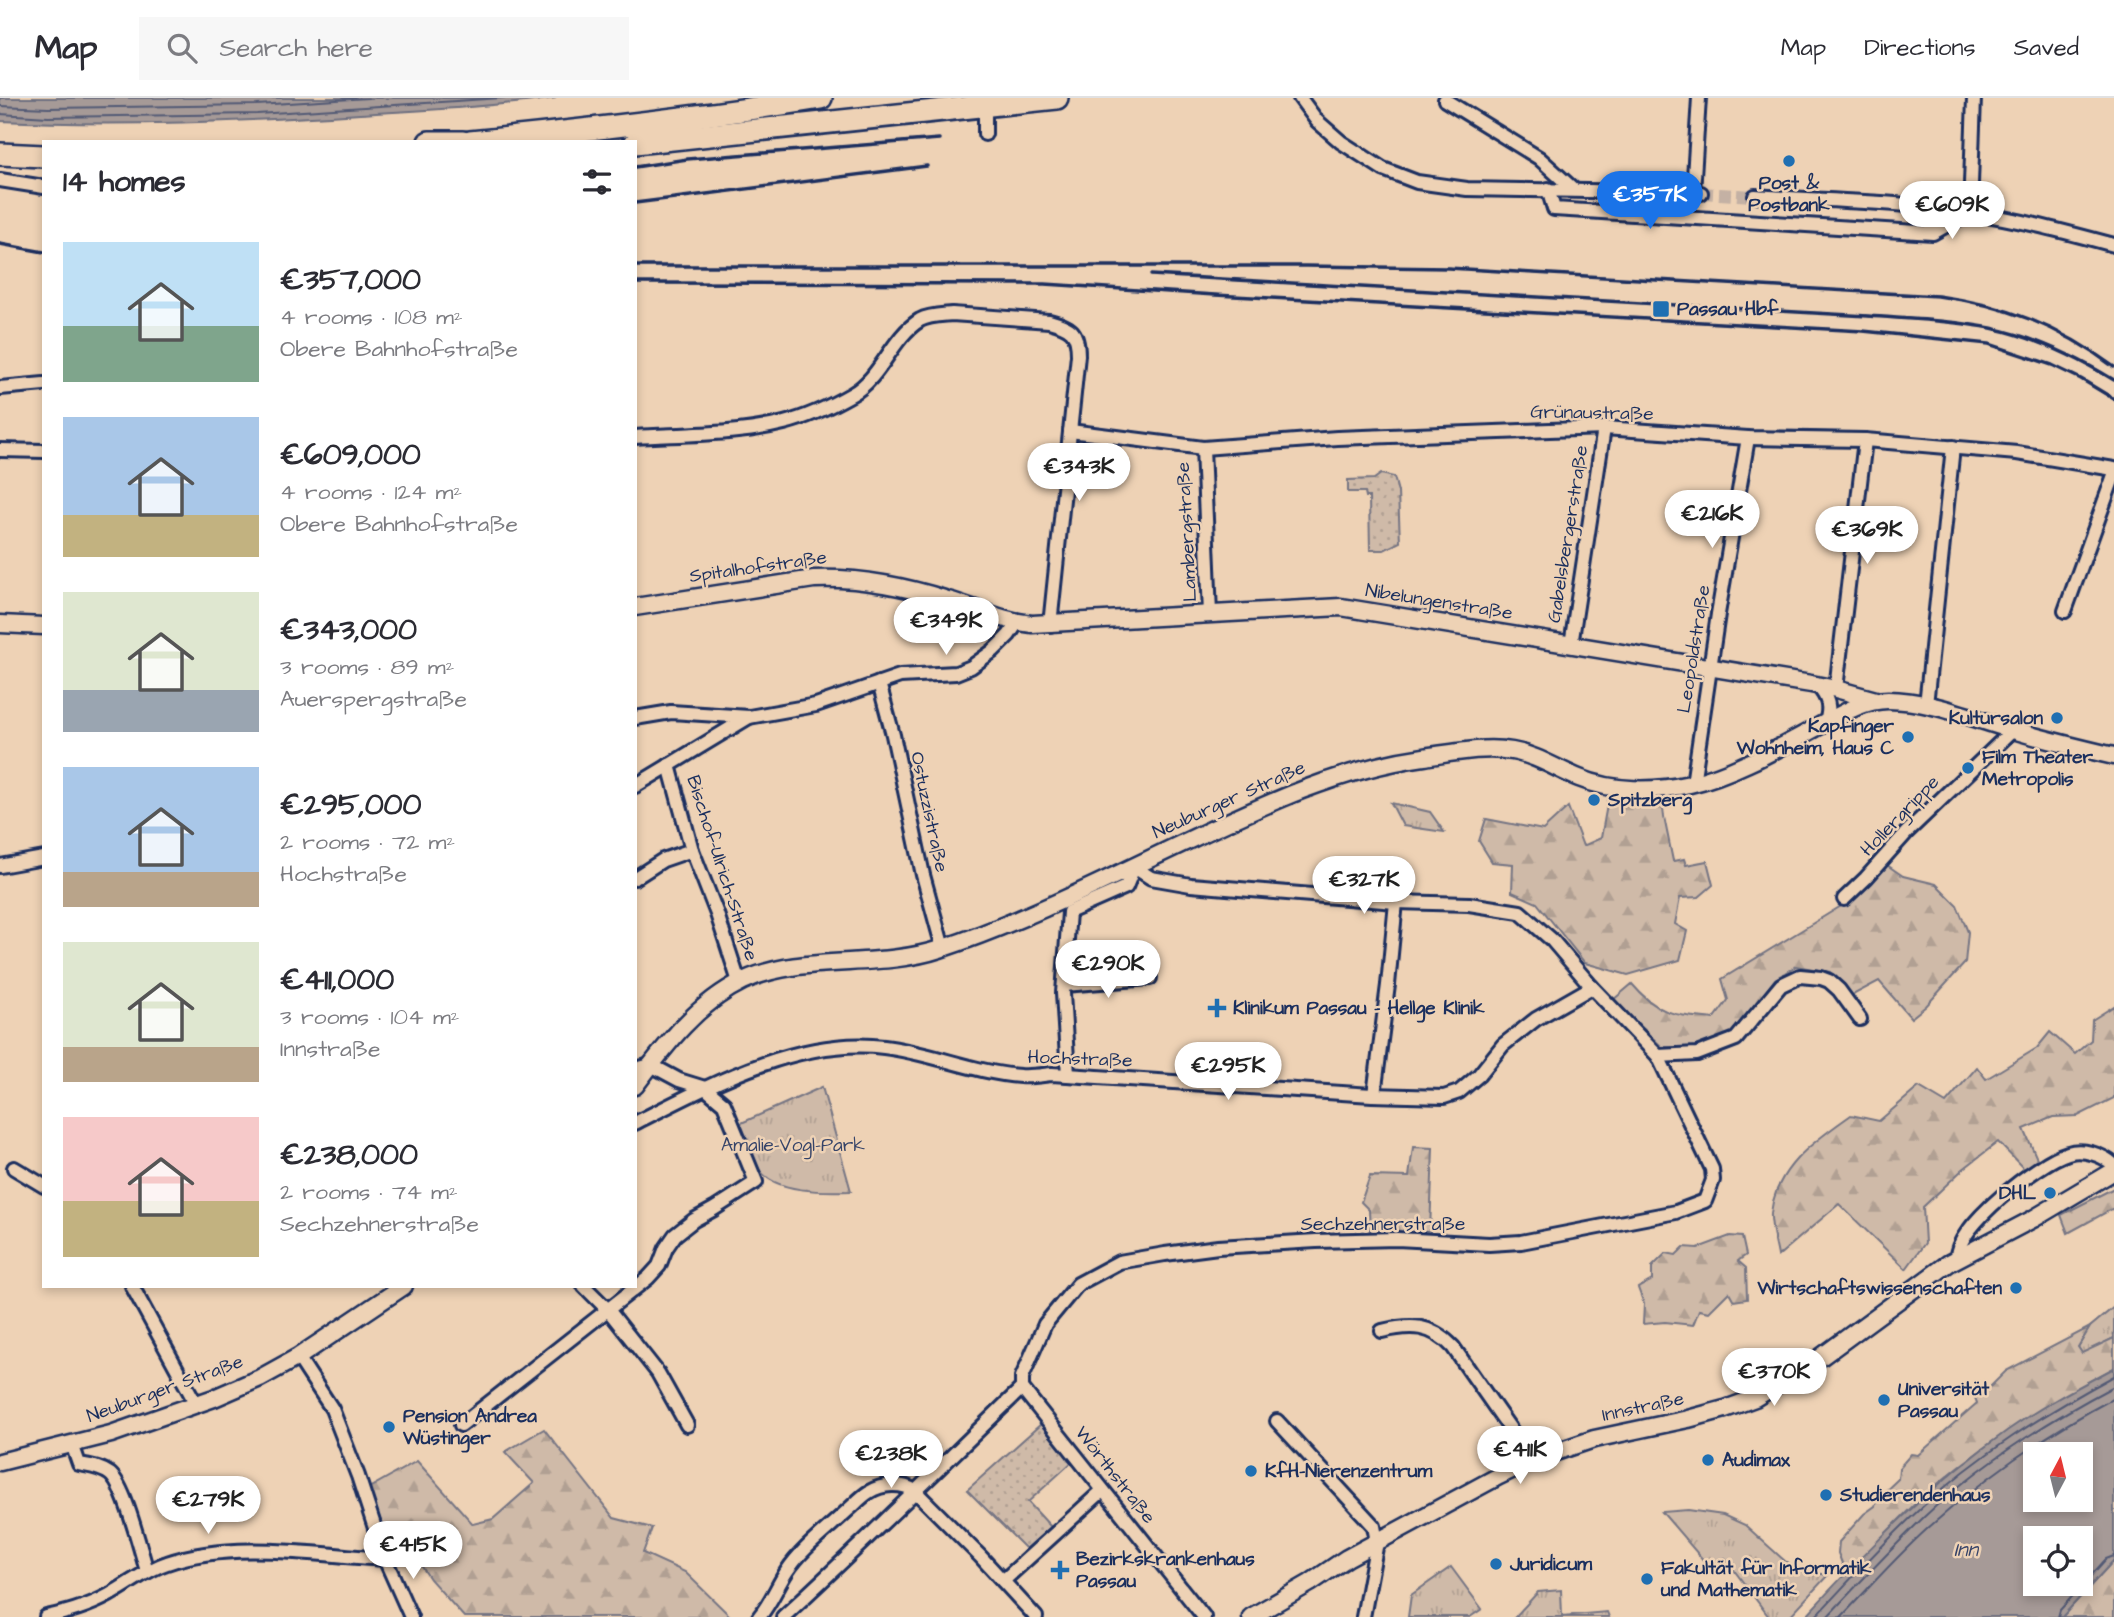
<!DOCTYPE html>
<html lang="en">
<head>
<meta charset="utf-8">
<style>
  :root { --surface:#fff; --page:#f7f7f7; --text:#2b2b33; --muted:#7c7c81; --line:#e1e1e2; --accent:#1a73e8 }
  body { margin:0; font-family:"Architects Daughter",sans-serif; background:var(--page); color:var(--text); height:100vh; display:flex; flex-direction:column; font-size:26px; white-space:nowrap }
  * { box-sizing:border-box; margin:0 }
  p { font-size:23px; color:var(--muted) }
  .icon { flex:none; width:38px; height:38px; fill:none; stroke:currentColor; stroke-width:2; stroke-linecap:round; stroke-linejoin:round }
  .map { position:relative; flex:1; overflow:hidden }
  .details { position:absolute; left:42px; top:42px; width:595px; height:1148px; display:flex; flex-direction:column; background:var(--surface); border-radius:0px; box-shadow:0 4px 10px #0003 }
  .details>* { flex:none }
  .needle { width:46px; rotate:7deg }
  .buttons { position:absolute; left:2023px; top:1344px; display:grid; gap:14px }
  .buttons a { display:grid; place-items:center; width:70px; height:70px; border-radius:0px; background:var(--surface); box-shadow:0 4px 10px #0003; font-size:35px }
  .price { position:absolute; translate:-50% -60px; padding:0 16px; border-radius:24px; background:#fff; color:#222; font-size:23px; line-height:46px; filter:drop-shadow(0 2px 4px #0008) }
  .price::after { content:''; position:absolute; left:50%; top:42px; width:21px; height:16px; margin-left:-10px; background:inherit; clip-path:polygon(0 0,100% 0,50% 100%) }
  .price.on { background:var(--accent); color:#fff }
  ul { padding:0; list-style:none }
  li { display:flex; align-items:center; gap:21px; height:175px; padding:0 21px }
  li span { display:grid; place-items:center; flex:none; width:196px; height:140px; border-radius:0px; color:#555 }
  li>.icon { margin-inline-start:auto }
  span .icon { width:84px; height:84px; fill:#fffc; stroke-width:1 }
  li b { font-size:30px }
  h2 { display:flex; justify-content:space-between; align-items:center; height:84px; padding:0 21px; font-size:30px }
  header { display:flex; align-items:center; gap:42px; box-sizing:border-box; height:98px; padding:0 35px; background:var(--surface); border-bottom:2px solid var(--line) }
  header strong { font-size:33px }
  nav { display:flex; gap:38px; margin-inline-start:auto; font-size:24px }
  .search { width:490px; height:63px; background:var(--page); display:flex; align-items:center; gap:18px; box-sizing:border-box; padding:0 24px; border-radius:0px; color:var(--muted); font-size:26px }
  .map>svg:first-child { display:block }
  .grass { fill:url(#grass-tufts); stroke:#757483; stroke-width:2 }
  .forest { fill:url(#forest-firs); stroke:#757483; stroke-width:2 }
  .garden { fill:url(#garden-dots); stroke:#757483; stroke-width:2 }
  .water { fill:#a69a97; stroke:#6e6f80; stroke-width:2; fill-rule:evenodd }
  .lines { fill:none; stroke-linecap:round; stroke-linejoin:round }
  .shore { stroke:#535a75; stroke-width:2 }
  .minor-tunnel { stroke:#c4b1a4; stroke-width:12; stroke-dasharray:12 6; stroke-linecap:butt }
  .minor-casing { stroke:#1b2f5e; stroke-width:18 }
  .tertiary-casing { stroke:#1b2f5e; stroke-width:21 }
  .primary-casing { stroke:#1b2f5e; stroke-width:26 }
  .minor { stroke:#eed2b5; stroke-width:12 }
  .tertiary { stroke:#eed2b5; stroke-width:16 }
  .primary { stroke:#eed2b5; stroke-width:21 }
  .rail { stroke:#1b2f5e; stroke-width:3.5 }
  .poi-dot { fill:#1f6fb2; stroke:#eed2b5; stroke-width:2.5 }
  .labels { text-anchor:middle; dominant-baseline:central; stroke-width:5; stroke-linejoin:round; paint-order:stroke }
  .poi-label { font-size:19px; font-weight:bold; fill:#1b2f5e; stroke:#eed2b5; text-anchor:start }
  .street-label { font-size:19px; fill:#1b2f5e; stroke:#eed2b5 }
  .park-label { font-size:19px; fill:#364469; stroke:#eed2b5 }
  .water-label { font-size:21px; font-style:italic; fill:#374469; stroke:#eed2b5 }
</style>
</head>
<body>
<header>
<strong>Map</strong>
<div class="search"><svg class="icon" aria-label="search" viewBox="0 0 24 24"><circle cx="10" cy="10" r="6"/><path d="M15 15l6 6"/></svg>Search here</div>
<nav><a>Map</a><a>Directions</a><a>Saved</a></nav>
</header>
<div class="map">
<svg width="2114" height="1519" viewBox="0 0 2114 1519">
  <defs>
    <pattern id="grass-tufts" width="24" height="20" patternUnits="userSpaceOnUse" patternTransform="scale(1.75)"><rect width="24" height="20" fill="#cfbaa8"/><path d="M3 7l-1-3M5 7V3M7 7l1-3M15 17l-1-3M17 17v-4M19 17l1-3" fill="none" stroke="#b1a093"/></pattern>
    <pattern id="forest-firs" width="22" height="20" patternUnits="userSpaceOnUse" patternTransform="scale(1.75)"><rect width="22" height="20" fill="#cfbaa8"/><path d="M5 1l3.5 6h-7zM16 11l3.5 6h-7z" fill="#b1a093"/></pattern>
    <pattern id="garden-dots" width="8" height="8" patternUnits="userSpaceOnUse" patternTransform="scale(1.75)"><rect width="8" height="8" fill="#cfbaa8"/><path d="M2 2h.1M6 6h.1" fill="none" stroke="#b1a093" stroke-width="1.8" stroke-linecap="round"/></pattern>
  </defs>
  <rect width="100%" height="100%" fill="#eed2b5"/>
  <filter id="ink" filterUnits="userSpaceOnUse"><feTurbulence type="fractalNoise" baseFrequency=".0143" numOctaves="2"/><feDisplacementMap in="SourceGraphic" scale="14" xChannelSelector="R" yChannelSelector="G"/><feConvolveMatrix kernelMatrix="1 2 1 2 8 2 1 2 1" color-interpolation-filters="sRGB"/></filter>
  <g filter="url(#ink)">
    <g class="grass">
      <polygon points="1391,705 1430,714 1444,734 1403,728"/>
      <path d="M822 989 851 1093C825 1094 774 1095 759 1071 751 1058 746 1041 739 1026Z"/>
      <polygon points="2114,1209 2114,1240 2082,1256 2078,1249 2090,1229"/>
      <polygon points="1688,1412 1723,1417 1745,1427 1786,1464 1803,1473 1828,1477 1789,1519 1769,1519 1725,1460 1710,1470 1662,1414"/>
      <polygon points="1451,1469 1482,1511 1470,1519 1408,1519 1411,1497"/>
      <polygon points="1561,1492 1562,1518 1607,1514 1609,1519 1515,1519 1538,1494"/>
    </g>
    <g class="forest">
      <polygon points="1609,696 1662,701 1664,719 1673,763 1684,761 1686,767 1707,763 1713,787 1699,799 1680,800 1675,826 1687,833 1680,862 1628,877 1585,865 1537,805 1512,794 1513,766 1492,764 1479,743 1486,721 1543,732 1568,709 1583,748 1601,740"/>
      <path d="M1887 767 1903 778 1936 786 1957 807 1968 834 1965 865 1926 908 1911 920 1879 883 1849 899 1830 874 1796 868 1775 881 1735 934 1696 949H1662L1613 902 1632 886C1659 918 1676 917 1714 921L1728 902 1722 881 1846 805Z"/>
      <path d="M2114 908V1000L2078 1018 2053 1019 2024 1031 2038 1063 2024 1071 1998 1044 1962 1072 1923 1109 1925 1145 1906 1171 1839 1106 1778 1158C1776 1145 1770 1128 1771 1115 1776 1068 1816 1042 1851 1017L1879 1023 1919 989 1946 1005 1977 969 1986 981 2037 950 2050 934 2075 956 2091 942 2092 922Z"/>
      <polygon points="1413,1049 1433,1050 1430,1134 1370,1135 1369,1112 1361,1104 1370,1078 1409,1079"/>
      <polygon points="2114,1090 2114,1110 2068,1135 2061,1117"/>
      <polygon points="1730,1138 1742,1139 1746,1157 1738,1163 1746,1170 1747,1201 1734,1203 1729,1194 1709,1214 1699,1212 1693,1227 1665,1224 1643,1226 1644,1206 1638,1190 1652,1182 1652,1169 1666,1155 1676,1157 1684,1149 1698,1150"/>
      <path d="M2090 1229 2078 1249 2082 1255 2114 1240V1270C2042 1309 1974 1351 1914 1407 1891 1429 1869 1453 1846 1476L1838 1455 1839 1444 1864 1416 1875 1408 1880 1398 1898 1381 1899 1370 1911 1356 1918 1357 1977 1305 1974 1297 1989 1290 2006 1273Z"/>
      <polygon points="544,1331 614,1420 652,1430 643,1455 685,1474 731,1519 464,1519 430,1481 409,1449 383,1429 369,1390 417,1363 473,1426 493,1421 534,1385 505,1354"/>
      <polygon points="2114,1462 2114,1519 2062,1519"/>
    </g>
    <g class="garden">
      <polygon points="1381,376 1394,379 1398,394 1400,444 1384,452 1370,452 1369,399 1366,399 1365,394 1348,394 1348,382 1374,381"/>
      <polygon points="1041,1326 1072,1364 1028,1404 1051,1429 1026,1451 967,1392"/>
    </g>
    <g class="water">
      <path d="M0 0H556C491 9 425 12 360 16 241 24 120 29 0 23Z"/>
      <path d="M2114 1270V1462L2062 1519H1805C1867 1451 1933 1385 2008 1332 2042 1308 2078 1289 2114 1270ZM2081 1356V1402H2035V1356ZM2081 1440V1486H2035V1440Z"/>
    </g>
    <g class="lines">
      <g class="shore">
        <polyline points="0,8 48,10 257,7 368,0"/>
        <polyline points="0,16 48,19 257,16 502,0"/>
        <path d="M1815 1519C1849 1483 1883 1445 1920 1411 1978 1357 2044 1316 2114 1278"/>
        <path d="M1827 1519C1859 1485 1891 1451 1924 1419 1981 1365 2046 1324 2114 1288"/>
        <path d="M1841 1519C1872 1487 1901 1453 1935 1424 1991 1374 2048 1335 2114 1300"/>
        <polyline points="2058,1519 2060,1512 2106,1461 2114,1458"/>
      </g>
      <polyline class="minor-tunnel" points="1701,95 1755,98"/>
      <defs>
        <g id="minor">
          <polyline points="1300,0 1317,23 1341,44 1383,71 1417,84 1467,91 1701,95"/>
          <polyline points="1445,2 1539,60 1573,91"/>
          <polyline points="985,36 985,4"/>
          <polyline points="0,82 44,89"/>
          <polyline points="1548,91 1554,111 1933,135 1970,114"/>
          <polyline points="1693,95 1699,0"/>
          <path d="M1755 98C1826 103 1898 103 1968 114 2017 121 2066 134 2114 147"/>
          <polyline points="1970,114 1974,0"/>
          <polyline points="0,290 44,286"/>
          <polyline points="1070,333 1203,350 1337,340 1604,330 1748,340 1865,342 2017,355 2114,371"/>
          <path d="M635 339C683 336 737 337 784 325 808 319 831 308 852 296 882 279 891 240 920 222 929 217 942 217 952 216L1049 223C1071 229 1078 233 1078 257L1050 527"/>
          <polyline points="1203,350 1210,516"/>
          <polyline points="0,352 44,353"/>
          <polyline points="2065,513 2114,377"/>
          <polyline points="1571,547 1604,330"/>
          <polyline points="879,585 893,637 923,777 943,850"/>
          <path d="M1818 588C1828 600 1831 609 1826 624"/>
          <polyline points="1836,591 1865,342"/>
          <polyline points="1926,607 1953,349"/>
          <polyline points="635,620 671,614 749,619 816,607 900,578 956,575 971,569 993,553 1009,537 1017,525"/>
          <polyline points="669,667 692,752 717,816 739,884"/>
          <polyline points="1693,686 1718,516 1748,340"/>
          <polyline points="635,688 749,619"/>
          <polyline points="0,768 44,760"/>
          <polyline points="635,780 663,762 692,752"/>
          <polyline points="1844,801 1866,780 1907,734 2013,632"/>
          <polyline points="1064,887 1150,880"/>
          <polyline points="1658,958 1697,956 1736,941 1781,887 1800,878 1821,880 1829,883 1839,892 1860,921"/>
          <polyline points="1374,997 1388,887 1396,804"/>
          <path d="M635 1025C708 988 799 938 884 949 928 954 976 975 1020 978 1030 979 1042 977 1052 976L1372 997 1444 999 1459 994 1479 977 1503 947 1536 921 1592 889"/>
          <polyline points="14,1070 44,1088"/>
          <path d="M1957 1160C1955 1129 2040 1063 2068 1055 2083 1050 2103 1057 2114 1067"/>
          <polyline points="132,1188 196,1306"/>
          <polyline points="584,1188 609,1213 658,1275 687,1327"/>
          <path d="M1382 1233C1411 1226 1431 1226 1453 1249L1532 1362"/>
          <polyline points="298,1259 332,1311 358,1378 385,1461 411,1519"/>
          <polyline points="1022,1290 1204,1519"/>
          <polyline points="1277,1323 1374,1428 1377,1444 1363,1519"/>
          <polyline points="461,1327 648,1180 659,1168 666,1150 675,1137 694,1122 714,1111 756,1084 724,1006 705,990 679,982 651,967 635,971"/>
          <path d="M72 1346 79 1366C89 1368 101 1369 110 1376 125 1388 140 1451 147 1473"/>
          <polyline points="1003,1483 1102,1393"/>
          <path d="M46 1519C70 1514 94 1507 116 1493 133 1483 148 1471 167 1465 233 1442 317 1457 385 1461"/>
          <path d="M759 1519C771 1505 777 1488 787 1473 801 1451 829 1430 848 1412 855 1406 861 1399 869 1394 882 1386 901 1384 915 1393L980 1458 1036 1519"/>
          <path d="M783 1519C864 1445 942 1367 1022 1290V1279L1045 1226 1078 1186 1119 1164 1165 1156 1218 1149 1316 1143 1397 1141 1489 1146 1521 1144 1676 1114 1705 1103 1713 1082 1712 1071 1658 958 1592 889 1552 842 1520 814 1469 806 1396 804 1191 787 1151 780 1134 769 1126 789 1069 814 1063 895 1068 977"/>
        </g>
        <g id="tertiary">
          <path d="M635 509 814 481C860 479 904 488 948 502 976 510 1003 523 1032 526L1341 509 1811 586 1836 591 1876 602"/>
          <polyline points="0,526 44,528"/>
          <path d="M635 988C665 948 697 905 743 883 802 855 877 872 940 851 1022 824 1105 782 1183 745 1261 708 1338 671 1424 659 1452 655 1484 648 1512 653 1536 657 1557 671 1579 680 1613 694 1654 694 1690 686 1731 677 1777 651 1814 631 1837 619 1861 602 1888 602 1929 602 1974 621 2013 632 2046 642 2080 650 2114 658"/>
          <polyline points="0,1364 111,1336 214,1300 260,1280 298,1259 404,1188"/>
          <polyline points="1251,1519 1310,1485 1347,1460 1499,1378 1532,1362 1594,1341 1688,1321 1725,1311 1755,1300 1817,1262 1949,1165 2033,1121 2114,1073"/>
        </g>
        <g id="primary">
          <polyline points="429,44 463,44"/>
          <path d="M470 44C587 32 705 19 821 0"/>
          <polyline points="635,45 1057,0"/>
          <polyline points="0,56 44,58"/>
        </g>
      </defs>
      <use href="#minor" class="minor-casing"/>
      <use href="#tertiary" class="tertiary-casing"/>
      <use href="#primary" class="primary-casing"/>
      <use href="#minor" class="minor"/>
      <use href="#tertiary" class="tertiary"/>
      <use href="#primary" class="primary"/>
      <g class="rail">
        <polyline points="635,69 687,61 939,41"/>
        <polyline points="635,105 927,68"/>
        <polyline points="0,146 44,154"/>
        <path d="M635 168H1306L1448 170 1938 198C2005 207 2059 228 2114 269"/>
        <path d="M1151 177 1868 218C1908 221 1951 222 1991 230 2035 239 2076 259 2114 282"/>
        <polyline points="635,185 1045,186 1215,197 1863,233 1989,246 2052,267 2081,281 2114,301"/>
      </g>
    </g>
  </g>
  <g class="poi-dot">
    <circle cx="1789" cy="63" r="7"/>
    <rect x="1652" y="202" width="18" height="18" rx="3.5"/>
    <circle cx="2057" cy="620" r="7"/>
    <circle cx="1908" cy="639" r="7"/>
    <circle cx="1968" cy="670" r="7"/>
    <circle cx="1594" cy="702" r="7"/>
    <path d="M1213.5 899.5h7v7h7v7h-7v7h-7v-7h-7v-7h7z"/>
    <circle cx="2050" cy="1095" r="7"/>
    <circle cx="2016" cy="1190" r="7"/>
    <circle cx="1884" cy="1302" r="7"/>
    <circle cx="389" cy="1329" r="7"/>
    <circle cx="1708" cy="1362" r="7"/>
    <circle cx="1251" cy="1373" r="7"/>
    <circle cx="1826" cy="1397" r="7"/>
    <circle cx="1496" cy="1466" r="7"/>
    <path d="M1056.5 1461.5h7v7h7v7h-7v7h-7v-7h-7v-7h7z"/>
    <circle cx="1647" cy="1481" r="7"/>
  </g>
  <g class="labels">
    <g class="poi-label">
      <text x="1789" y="85" text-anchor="middle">Post &amp;<tspan x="1789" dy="22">Postbank</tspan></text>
      <text x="1677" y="211">Passau Hbf</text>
      <text x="2043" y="620" text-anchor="end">Kultursalon</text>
      <text x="1894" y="628" text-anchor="end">Kapfinger<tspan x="1894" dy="22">Wohnheim, Haus C</tspan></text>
      <text x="1982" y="659">Film Theater<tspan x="1982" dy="22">Metropolis</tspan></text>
      <text x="1608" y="702">Spitzberg</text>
      <text x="1233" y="910">Klinikum Passau - Hellge Klinik</text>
      <text x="2036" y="1095" text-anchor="end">DHL</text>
      <text x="2002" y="1190" text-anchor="end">Wirtschaftswissenschaften</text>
      <text x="1898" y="1291">Universität<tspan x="1898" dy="22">Passau</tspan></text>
      <text x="403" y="1318">Pension Andrea<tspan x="403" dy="22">Wüstinger</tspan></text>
      <text x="1722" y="1362">Audimax</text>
      <text x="1265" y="1373">KfH-Nierenzentrum</text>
      <text x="1840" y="1397">Studierendenhaus</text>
      <text x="1076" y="1461">Bezirkskrankenhaus<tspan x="1076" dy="22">Passau</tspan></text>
      <text x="1510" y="1466">Juridicum</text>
      <text x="1661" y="1470">Fakultät für Informatik<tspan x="1661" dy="22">und Mathematik</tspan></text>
    </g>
    <g class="street-label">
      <text transform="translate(1592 315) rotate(1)">Grünaustraße</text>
      <text transform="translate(1187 434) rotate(-93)">Lambergstraße</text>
      <text transform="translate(1568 436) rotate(-81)">Gabelsbergerstraße</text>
      <text transform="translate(758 469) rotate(-8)">Spitalhofstraße</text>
      <text transform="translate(1439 504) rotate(9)">Nibelungenstraße</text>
      <text transform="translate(1694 551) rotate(-81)">Leopoldstraße</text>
      <text transform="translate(1229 702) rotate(-24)">Neuburger Straße</text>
      <text transform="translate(929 714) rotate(78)">Ostuzzistraße</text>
      <text transform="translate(1900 718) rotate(-46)">Hollergrippe</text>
      <text transform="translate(722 770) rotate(72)">Bischof-Ulrich-Straße</text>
      <text transform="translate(1080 961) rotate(2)">Hochstraße</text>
      <text x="1383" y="1126">Sechzehnerstraße</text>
      <text transform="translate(165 1291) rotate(-20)">Neuburger Straße</text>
      <text transform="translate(1643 1309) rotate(-12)">Innstraße</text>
      <text transform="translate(1115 1377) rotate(52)">Wörthstraße</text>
    </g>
    <g class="park-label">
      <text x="793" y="1047">Amalie-Vogl-Park</text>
    </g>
    <g class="water-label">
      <text x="1966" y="1451">Inn</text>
    </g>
  </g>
</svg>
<div class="buttons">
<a><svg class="needle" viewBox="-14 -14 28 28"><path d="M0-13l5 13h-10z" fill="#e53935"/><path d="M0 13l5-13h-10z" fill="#7c7c81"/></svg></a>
<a><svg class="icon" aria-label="locate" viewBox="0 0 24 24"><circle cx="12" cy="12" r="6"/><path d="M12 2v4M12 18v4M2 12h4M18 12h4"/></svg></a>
</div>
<b class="price on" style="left:1650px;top:133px">€357K</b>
<b class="price" style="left:1952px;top:143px">€609K</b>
<b class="price" style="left:1079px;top:405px">€343K</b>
<b class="price" style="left:1712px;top:452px">€216K</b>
<b class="price" style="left:1867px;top:468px">€369K</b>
<b class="price" style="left:946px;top:559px">€349K</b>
<b class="price" style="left:1364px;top:818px">€327K</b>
<b class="price" style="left:1108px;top:902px">€290K</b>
<b class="price" style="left:1228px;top:1004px">€295K</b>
<b class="price" style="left:1774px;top:1310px">€370K</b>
<b class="price" style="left:1520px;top:1388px">€411K</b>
<b class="price" style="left:891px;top:1392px">€238K</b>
<b class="price" style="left:208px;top:1438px">€279K</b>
<b class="price" style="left:413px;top:1483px">€415K</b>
<section class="details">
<h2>14 homes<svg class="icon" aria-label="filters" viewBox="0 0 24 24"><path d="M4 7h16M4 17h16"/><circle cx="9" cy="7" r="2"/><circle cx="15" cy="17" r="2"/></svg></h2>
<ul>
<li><span style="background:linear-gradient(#bfe0f5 60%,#7fa58c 0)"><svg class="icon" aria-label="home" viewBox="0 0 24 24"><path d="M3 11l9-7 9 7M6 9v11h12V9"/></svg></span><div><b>€357,000</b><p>4 rooms · 108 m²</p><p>Obere Bahnhofstraße</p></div></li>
<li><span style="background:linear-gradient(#a9c7e8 70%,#c2b280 0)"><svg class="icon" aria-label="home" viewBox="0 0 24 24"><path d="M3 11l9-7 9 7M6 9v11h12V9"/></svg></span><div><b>€609,000</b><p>4 rooms · 124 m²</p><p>Obere Bahnhofstraße</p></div></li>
<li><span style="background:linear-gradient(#dfe7d0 70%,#9aa5b1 0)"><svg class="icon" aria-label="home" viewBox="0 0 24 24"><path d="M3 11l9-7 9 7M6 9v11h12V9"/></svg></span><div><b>€343,000</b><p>3 rooms · 89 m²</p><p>Auerspergstraße</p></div></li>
<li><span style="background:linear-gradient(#a9c7e8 75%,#b9a48a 0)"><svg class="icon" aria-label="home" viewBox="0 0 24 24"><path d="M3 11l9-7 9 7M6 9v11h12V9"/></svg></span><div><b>€295,000</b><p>2 rooms · 72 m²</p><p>Hochstraße</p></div></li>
<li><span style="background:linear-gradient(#dfe7d0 75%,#b9a48a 0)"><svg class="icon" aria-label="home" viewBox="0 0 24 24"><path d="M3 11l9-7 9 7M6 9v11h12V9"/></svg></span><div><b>€411,000</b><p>3 rooms · 104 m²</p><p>Innstraße</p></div></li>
<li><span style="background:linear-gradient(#f6c9c9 60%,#c2b280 0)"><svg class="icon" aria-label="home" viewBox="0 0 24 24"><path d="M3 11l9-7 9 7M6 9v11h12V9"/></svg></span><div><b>€238,000</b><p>2 rooms · 74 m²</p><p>Sechzehnerstraße</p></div></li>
</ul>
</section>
</div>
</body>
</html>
